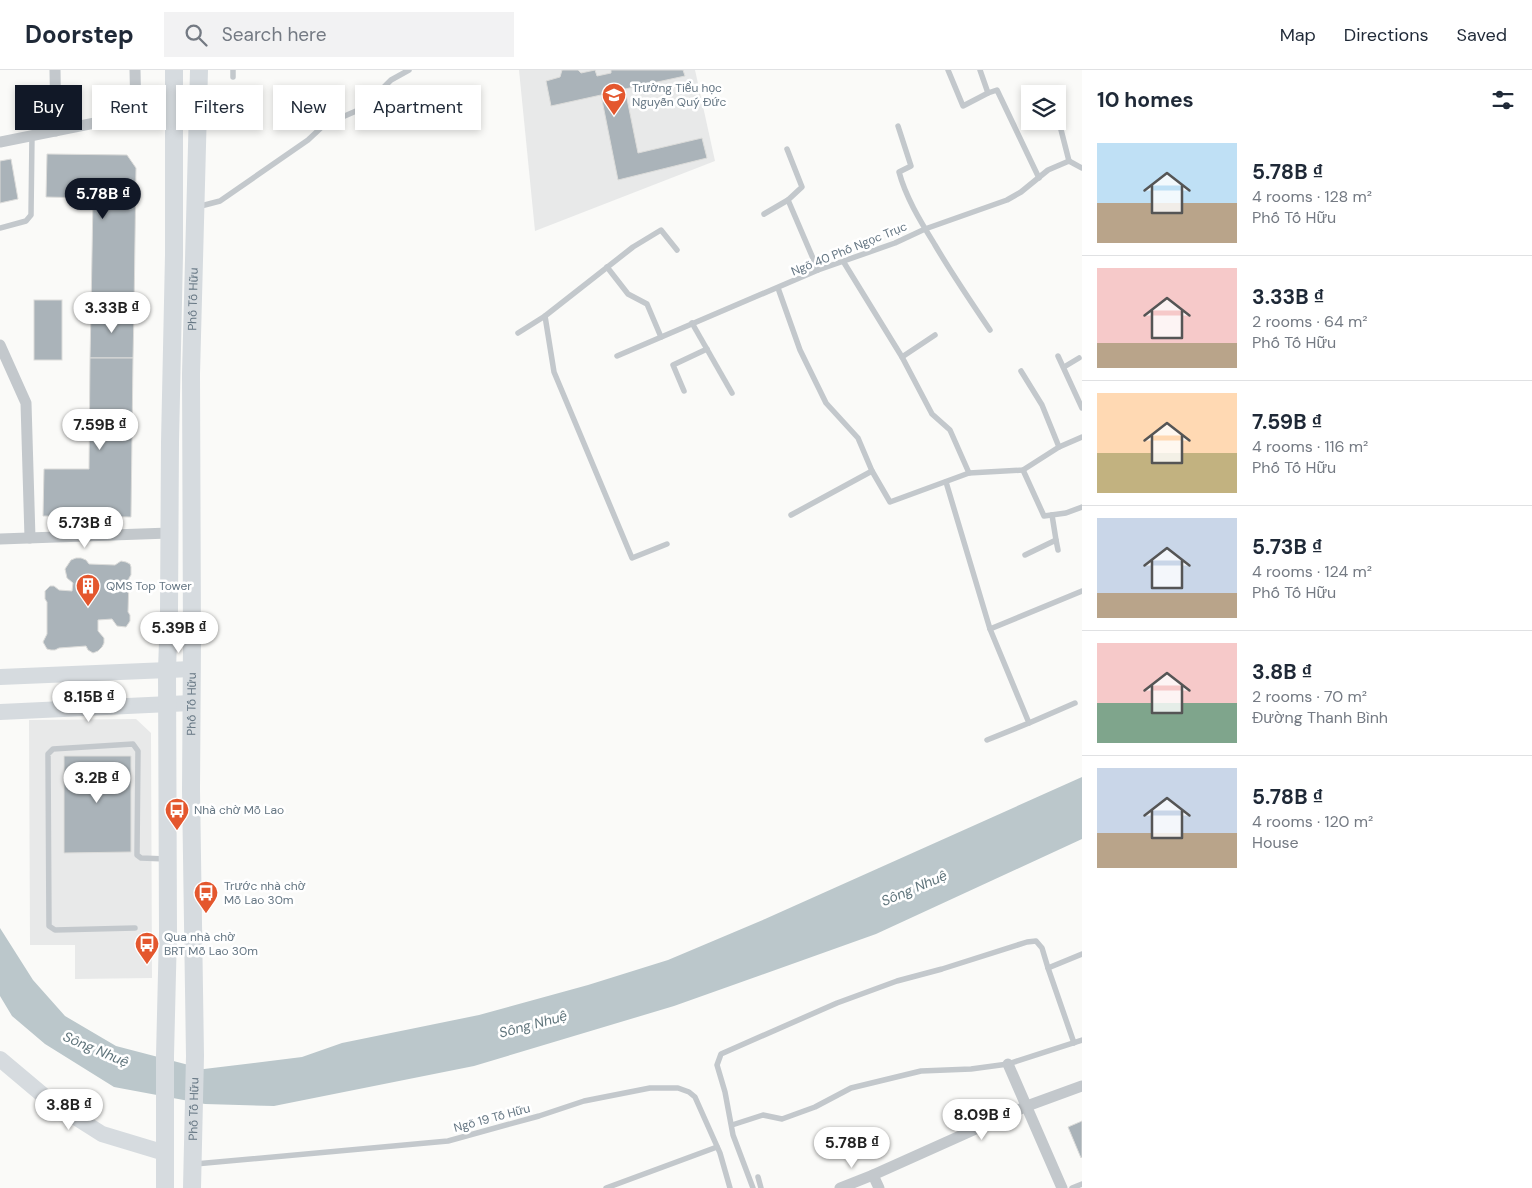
<!DOCTYPE html>
<html lang="en">
<head>
<meta charset="utf-8">
<style>
  :root { --surface:#fff; --page:#f2f2f3; --text:#1f2937; --muted:#747a83; --line:#e0e1e3; --accent:#111827 }
  body { margin:0; font-family:"DM Sans",sans-serif; background:var(--page); color:var(--text); height:100vh; display:flex; flex-direction:column; font-size:19px; white-space:nowrap }
  * { box-sizing:border-box; margin:0 }
  p { font-size:16px; color:var(--muted) }
  .icon { flex:none; width:28px; height:28px; fill:none; stroke:currentColor; stroke-width:2; stroke-linecap:round; stroke-linejoin:round }
  .map { position:relative; flex:1; overflow:hidden }
  .panel { display:flex; flex-direction:column; background:var(--surface); width:450px }
  .panel>* { flex:none }
  .guide { position:absolute; left:15px; top:15px; width:475px; height:45px; display:flex; gap:10px }
  .controls { position:absolute; left:1021px; top:15px; display:grid; gap:10px }
  .controls a { display:grid; place-items:center; width:45px; height:45px; border-radius:0px; background:var(--surface); box-shadow:0 2px 8px #0003; font-size:25px }
  .price { position:absolute; translate:-50% -42px; padding:0 11px; border-radius:18px; background:#fff; color:#222; font-size:16px; line-height:32px; filter:drop-shadow(0 1px 2px #0008) }
  .price::after { content:''; position:absolute; left:50%; top:30px; width:15px; height:11px; margin-left:-8px; background:inherit; clip-path:polygon(0 0,100% 0,50% 100%) }
  .price.selected { background:var(--accent); color:#fff }
  ul { padding:0; list-style:none }
  li { display:flex; align-items:center; gap:15px; height:125px; padding:0 15px }
  li+li { border-top:1px solid var(--line) }
  li span { display:grid; place-items:center; flex:none; width:140px; height:100px; border-radius:0px; color:#555 }
  li>.icon { margin-inline-start:auto }
  span .icon { width:60px; height:60px; fill:#fffc; stroke-width:1 }
  li b { font-size:21px }
  h2 { display:flex; justify-content:space-between; align-items:center; height:60px; padding:0 15px; font-size:21px }
  .chip { padding:0 18px; border-radius:0px; background:var(--surface); box-shadow:0 2px 8px #0003; font-size:18px; line-height:45px }
  .chip.selected { background:var(--accent); color:#fff }
  header { display:flex; align-items:center; gap:30px; box-sizing:border-box; height:70px; padding:0 25px; background:var(--surface); border-bottom:1px solid var(--line) }
  header strong { font-size:24px }
  nav { display:flex; gap:28px; margin-inline-start:auto; font-size:18px }
  .search { width:350px; height:45px; background:var(--page); display:flex; align-items:center; gap:12px; box-sizing:border-box; padding:0 18px; border-radius:0px; color:var(--muted); font-size:19px }
  main { display:flex; flex:1; min-height:0 }
  .map>svg:first-child { display:block }
  .built { fill:#e8e9e9 }
  .water { fill:#bbc7cb }
  .building { fill:#aab3b9; stroke:#dcdcda }
  .lines { fill:none; stroke-linecap:round; stroke-linejoin:round }
  .lane { stroke:#c3c8cc; stroke-width:5.5 }
  .street { stroke:#c3c8cc; stroke-width:11 }
  .secondary { stroke:#d6dbdf; stroke-width:16 }
  .primary { stroke:#d6dbdf; stroke-width:18 }
  .labels { text-anchor:middle; dominant-baseline:central; stroke-width:5; stroke-linejoin:round; paint-order:stroke }
  .poi-label { font-size:12px; fill:#657683; stroke:#fff; text-anchor:start }
  .street-label { font-size:12px; fill:#657683; stroke:#fff }
  .water-label { font-size:14px; font-style:italic; fill:#60757c; stroke:#fff }
</style>
</head>
<body>
<header>
<strong>Doorstep</strong>
<div class="search"><svg class="icon" aria-label="search" viewBox="0 0 24 24"><circle cx="10" cy="10" r="6"/><path d="M15 15l6 6"/></svg>Search here</div>
<nav><a>Map</a><a>Directions</a><a>Saved</a></nav>
</header>
<main>
<div class="map">
<svg width="1082" height="1118" viewBox="0 0 1082 1118">
  <rect width="100%" height="100%" fill="#fafaf8"/>
  <g class="built">
    <polygon points="519,0 695,0 715,91 535,161"/>
    <polygon points="136,649 151,663 152,908 75,909 75,875 30,875 29,650"/>
  </g>
  <polygon class="water" points="1082,707 1082,769 876,864 674,936 474,996 274,1036 205,1034 114,1017 45,974 12,946 0,926 0,858 33,910 65,946 116,976 204,999 302,987 342,973 479,945 588,915 668,890 765,849"/>
  <g class="building">
    <polygon points="562,0 578,0 581,3 595,0 597,6 611,3 611,0 683,0 685,6 625,19 638,83 702,68 707,88 618,110 601,25 551,36 546,11 560,7"/>
    <polygon points="47,84 127,85 136,98 134,241 91,240 93,128 46,127"/>
    <polygon points="11,89 18,129 0,133 0,91"/>
    <rect x="34" y="230" width="28" height="60"/>
    <polygon points="91,240 134,241 133,288 90,288"/>
    <polygon points="90,288 133,288 131,447 43,446 44,399 89,399"/>
    <polygon points="76,488 81,488 86,490 89,494 115,495 121,491 126,492 130,494 131,497 131,505 129,508 128,542 130,545 130,551 126,557 117,556 112,549 98,550 98,561 104,568 104,573 102,577 98,581 93,583 88,580 86,576 59,578 55,580 51,580 47,579 43,572 47,564 47,532 45,529 45,521 50,516 54,516 59,520 72,521 73,513 67,508 65,499 71,490"/>
    <polygon points="64,686 131,686 131,782 64,783"/>
    <polygon points="1082,1051 1082,1087 1081,1088 1068,1057"/>
  </g>
  <g class="lines">
    <g class="lane">
      <polyline points="948,0 963,36 988,23"/>
      <polyline points="980,0 988,23 997,20 1039,108"/>
      <polyline points="233,7 233,0"/>
      <polyline points="1058,48 1069,91"/>
      <path d="M898 56 911 96 899 102C906 128 921 152 935 175 952 204 971 232 990 260"/>
      <polyline points="787,79 802,117 788,130 818,200"/>
      <polyline points="197,137 220,131 308,70 324,55 363,38 391,10 409,0"/>
      <polyline points="764,144 788,130"/>
      <polyline points="0,158 26,151 31,145 32,66"/>
      <polyline points="843,191 902,287 932,344 950,360 969,403"/>
      <polyline points="607,197 628,224 647,234 661,267"/>
      <polyline points="778,218 800,280 826,333 858,368 872,401 890,432 969,403 1023,400 1059,377 1082,367"/>
      <polyline points="692,253 732,323"/>
      <polyline points="518,263 545,246"/>
      <polyline points="617,286 818,200 895,173 925,159 1007,130 1021,122 1048,100 1069,91 1082,98"/>
      <polyline points="1058,286 1082,338"/>
      <polyline points="902,287 935,265"/>
      <polyline points="1064,297 1079,288"/>
      <polyline points="1021,301 1042,335 1059,377"/>
      <polyline points="684,321 673,295 707,279"/>
      <polyline points="1023,400 1044,446 1066,443 1082,437"/>
      <polyline points="946,412 990,559 1029,653 987,670"/>
      <polyline points="791,445 872,401"/>
      <polyline points="1056,470 1058,480"/>
      <polyline points="667,474 632,488 554,302 545,246 633,177 661,160 677,180"/>
      <polyline points="1025,485 1056,470 1052,445"/>
      <polyline points="990,559 1082,521"/>
      <polyline points="1029,653 1075,633"/>
      <polyline points="135,858 55,860 49,856 48,684 53,679 133,674 138,681 137,785 141,788 166,789"/>
      <polyline points="1048,898 1082,884"/>
      <polyline points="732,1055 763,1045 782,1049 815,1037 851,1018 921,1001 971,999 1008,994 1082,970"/>
      <polyline points="195,1094 448,1071 539,1046 584,1031 650,1018 678,1018 689,1022 695,1027 720,1083 730,1118"/>
      <polyline points="758,1107 761,1118"/>
      <polyline points="606,1118 717,1077"/>
      <polyline points="753,1118 733,1065 725,1022 717,995 721,984 837,933 897,911 942,899 1027,872 1036,871 1042,878 1048,898 1074,973"/>
      <polyline points="1072,1118 1082,1114"/>
    </g>
    <g class="street">
      <polyline points="55,0 56,61"/>
      <polyline points="135,0 136,45"/>
      <polyline points="0,72 174,37"/>
      <polyline points="0,275 26,333 30,468"/>
      <polyline points="0,469 169,463"/>
      <polyline points="1008,994 1062,1118"/>
      <polyline points="873,1105 879,1118"/>
      <polyline points="840,1118 873,1105 1027,1036 1082,1016"/>
    </g>
    <g class="secondary">
      <polyline points="0,607 192,599"/>
      <polyline points="0,642 191,633"/>
      <polyline points="0,989 50,1031 102,1064 165,1083"/>
    </g>
    <g class="primary">
      <polyline points="165,1118 165,986 168,862 167,600 169,542 170,372 174,185 174,0"/>
      <path id="s1" d="M192 1118 195 986 191 720 192 572 191 304 199 0"/>
    </g>
  </g>
  <defs>
    <symbol id="school-pin" viewBox="-11 -11 22 30"><path d="M0 17L-7.5 6A9.5 9.5 0 1 1 7.5 6Z" fill="#e4572e" stroke="#fff"/><path d="M0-5L7-2L0 1L-7-2ZM-4 1L0 2.5L4 1V4Q0 6-4 4Z" fill="#fff"/></symbol>
    <symbol id="building-pin" viewBox="-11 -11 22 30"><path d="M0 17L-7.5 6A9.5 9.5 0 1 1 7.5 6Z" fill="#e4572e" stroke="#fff"/><path d="M-4-6H4V6H1V3H-1V6H-4ZM-2.5-4.3h1.7v1.8h-1.7ZM.8-4.3h1.7v1.8H.8ZM-2.5-1h1.7V.8h-1.7ZM.8-1h1.7V.8H.8Z" fill="#fff"/></symbol>
    <symbol id="bus-pin" viewBox="-11 -11 22 30"><path d="M0 17L-7.5 6A9.5 9.5 0 1 1 7.5 6Z" fill="#e4572e" stroke="#fff"/><path d="M-5-6H5V4H4V6H2V4H-2V6H-4V4H-5ZM-3.5-4V0h7V-4ZM-3.5 1.2v1.5H-2V1.2ZM2 1.2v1.5H3.5V1.2Z" fill="#fff"/></symbol>
  </defs>
  <g fill-rule="evenodd">
    <use href="#school-pin" x="600" y="11" width="28" height="38"/>
    <use href="#building-pin" x="74" y="502" width="28" height="38"/>
    <use href="#bus-pin" x="163" y="726" width="28" height="38"/>
    <use href="#bus-pin" x="192" y="809" width="28" height="38"/>
    <use href="#bus-pin" x="133" y="860" width="28" height="38"/>
  </g>
  <g class="labels">
    <g class="poi-label">
      <text x="632" y="18">Trường Tiểu học<tspan x="632" dy="14">Nguyễn Quý Đức</tspan></text>
      <text x="106" y="516">QMS Top Tower</text>
      <text x="194" y="740">Nhà chờ Mỗ Lao</text>
      <text x="224" y="816">Trước nhà chờ<tspan x="224" dy="14">Mỗ Lao 30m</tspan></text>
      <text x="164" y="867">Qua nhà chờ<tspan x="164" dy="14">BRT Mỗ Lao 30m</tspan></text>
    </g>
    <g class="street-label">
      <text transform="translate(849 179) rotate(-22)">Ngõ 40 Phố Ngọc Trục</text>
      <text stroke="none"><textPath href="#s1" startOffset="889">Phố Tố Hữu</textPath></text>
      <text stroke="none"><textPath href="#s1" startOffset="484">Phố Tố Hữu</textPath></text>
      <text stroke="none"><textPath href="#s1" startOffset="79">Phố Tố Hữu</textPath></text>
      <text transform="translate(492 1048) rotate(-15)">Ngõ 19 Tố Hữu</text>
    </g>
    <g class="water-label">
      <text transform="translate(914 818) rotate(-23)">Sông Nhuệ</text>
      <text transform="translate(533 954) rotate(-15)">Sông Nhuệ</text>
      <text transform="translate(96 979) rotate(23)">Sông Nhuệ</text>
    </g>
  </g>
</svg>
<div class="controls">
<a><svg class="icon" aria-label="layers" viewBox="0 0 24 24"><path d="M12 4l9 5-9 5-9-5zM3 14l9 5 9-5"/></svg></a>
</div>
<b class="price selected" style="left:103px;top:150px">5.78B ₫</b>
<b class="price" style="left:112px;top:264px">3.33B ₫</b>
<b class="price" style="left:100px;top:381px">7.59B ₫</b>
<b class="price" style="left:85px;top:479px">5.73B ₫</b>
<b class="price" style="left:179px;top:584px">5.39B ₫</b>
<b class="price" style="left:89px;top:653px">8.15B ₫</b>
<b class="price" style="left:97px;top:734px">3.2B ₫</b>
<b class="price" style="left:69px;top:1061px">3.8B ₫</b>
<b class="price" style="left:982px;top:1071px">8.09B ₫</b>
<b class="price" style="left:852px;top:1099px">5.78B ₫</b>
<div class="guide">
<a class="chip selected">Buy</a>
<a class="chip">Rent</a>
<a class="chip">Filters</a>
<a class="chip">New</a>
<a class="chip">Apartment</a>
</div>
</div>
<section class="panel">
<h2>10 homes<svg class="icon" aria-label="filters" viewBox="0 0 24 24"><path d="M4 7h16M4 17h16"/><circle cx="9" cy="7" r="2"/><circle cx="15" cy="17" r="2"/></svg></h2>
<ul>
<li><span style="background:linear-gradient(#bfe0f5 60%,#b9a48a 0)"><svg class="icon" aria-label="home" viewBox="0 0 24 24"><path d="M3 11l9-7 9 7M6 9v11h12V9"/></svg></span><div><b>5.78B ₫</b><p>4 rooms · 128 m²</p><p>Phố Tố Hữu</p></div></li>
<li><span style="background:linear-gradient(#f6c9c9 75%,#b9a48a 0)"><svg class="icon" aria-label="home" viewBox="0 0 24 24"><path d="M3 11l9-7 9 7M6 9v11h12V9"/></svg></span><div><b>3.33B ₫</b><p>2 rooms · 64 m²</p><p>Phố Tố Hữu</p></div></li>
<li><span style="background:linear-gradient(#ffd9b3 60%,#c2b280 0)"><svg class="icon" aria-label="home" viewBox="0 0 24 24"><path d="M3 11l9-7 9 7M6 9v11h12V9"/></svg></span><div><b>7.59B ₫</b><p>4 rooms · 116 m²</p><p>Phố Tố Hữu</p></div></li>
<li><span style="background:linear-gradient(#c9d6e8 75%,#b9a48a 0)"><svg class="icon" aria-label="home" viewBox="0 0 24 24"><path d="M3 11l9-7 9 7M6 9v11h12V9"/></svg></span><div><b>5.73B ₫</b><p>4 rooms · 124 m²</p><p>Phố Tố Hữu</p></div></li>
<li><span style="background:linear-gradient(#f6c9c9 60%,#7fa58c 0)"><svg class="icon" aria-label="home" viewBox="0 0 24 24"><path d="M3 11l9-7 9 7M6 9v11h12V9"/></svg></span><div><b>3.8B ₫</b><p>2 rooms · 70 m²</p><p>Đường Thanh Bình</p></div></li>
<li><span style="background:linear-gradient(#c9d6e8 65%,#b9a48a 0)"><svg class="icon" aria-label="home" viewBox="0 0 24 24"><path d="M3 11l9-7 9 7M6 9v11h12V9"/></svg></span><div><b>5.78B ₫</b><p>4 rooms · 120 m²</p><p>House</p></div></li>
</ul>
</section>
</main>
</body>
</html>
